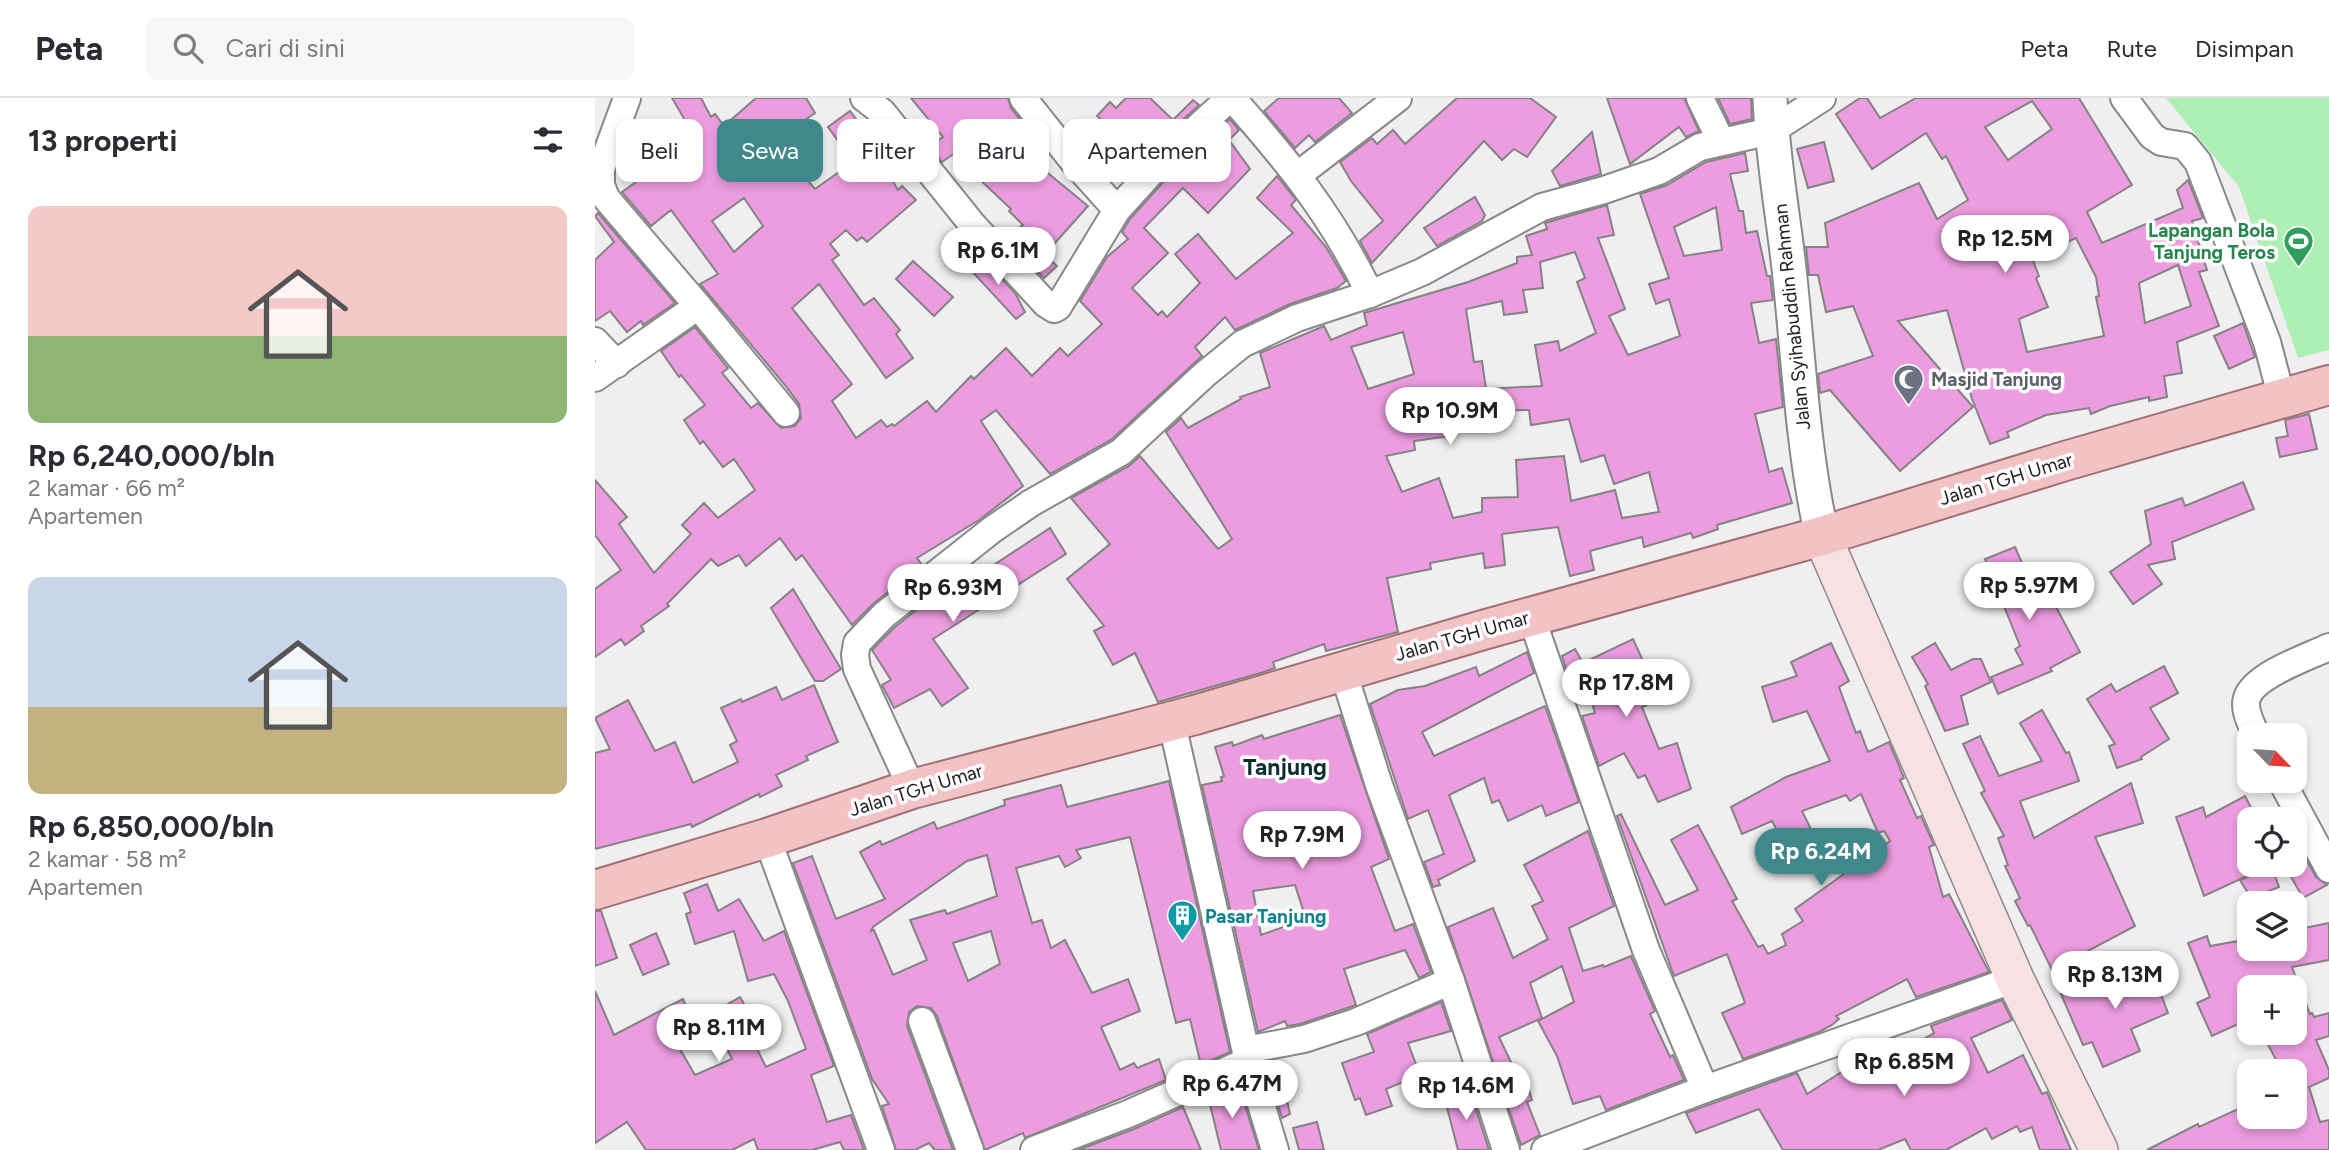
<!DOCTYPE html>
<html lang="id">
<head>
<meta charset="utf-8">
<style>
  :root { --surface:#fff; --page:#f7f7f7; --text:#2b2b33; --muted:#7c7c81; --line:#e1e1e2; --accent:#40888b }
  body { margin:0; font-family:Figtree,sans-serif; background:var(--page); color:var(--text); height:100vh; display:flex; flex-direction:column; font-size:26px; white-space:nowrap }
  * { box-sizing:border-box; margin:0 }
  p { font-size:23px; color:var(--muted) }
  .icon { flex:none; width:38px; height:38px; fill:none; stroke:currentColor; stroke-width:2; stroke-linecap:round; stroke-linejoin:round }
  .map { position:relative; flex:1; overflow:hidden }
  .side { display:flex; flex-direction:column; background:var(--surface); width:595px }
  .side>* { flex:none }
  .hud { position:absolute; left:21px; top:21px; width:665px; height:63px; display:flex; gap:14px }
  .needle { width:46px; rotate:115deg }
  .buttons { position:absolute; left:1642px; top:625px; display:grid; gap:14px }
  .buttons a { display:grid; place-items:center; width:70px; height:70px; border-radius:14px; background:var(--surface); box-shadow:0 4px 10px #0003; font-size:35px }
  .price { position:absolute; translate:-50% -60px; padding:0 16px; border-radius:24px; background:#fff; color:#222; font-size:23px; line-height:46px; filter:drop-shadow(0 2px 4px #0008) }
  .price::after { content:''; position:absolute; left:50%; top:42px; width:21px; height:16px; margin-left:-10px; background:inherit; clip-path:polygon(0 0,100% 0,50% 100%) }
  .price.on { background:var(--accent); color:#fff }
  ul { padding:0; list-style:none }
  li { display:grid; align-content:center; gap:14px; height:371px; padding:0 28px }
  li span { display:grid; place-items:center; height:217px; border-radius:14px; color:#555 }
  li>.icon { margin-inline-start:auto }
  span .icon { width:126px; height:126px; fill:#fffc; stroke-width:1 }
  li b { font-size:30px }
  h2 { display:flex; justify-content:space-between; align-items:center; height:84px; padding:0 28px; font-size:30px }
  .chip { padding:0 24px; border-radius:14px; background:var(--surface); box-shadow:0 4px 10px #0003; font-size:24px; line-height:63px }
  .chip.on { background:var(--accent); color:#fff }
  header { display:flex; align-items:center; gap:42px; box-sizing:border-box; height:98px; padding:0 35px; background:var(--surface); border-bottom:2px solid var(--line) }
  header strong { font-size:33px }
  nav { display:flex; gap:38px; margin-inline-start:auto; font-size:24px }
  .search { width:490px; height:63px; background:var(--page); display:flex; align-items:center; gap:18px; box-sizing:border-box; padding:0 24px; border-radius:14px; color:var(--muted); font-size:26px }
  main { display:flex; flex:1; min-height:0 }
  .map>svg:first-child { display:block }
  .green { fill:#aef0b4 }
  .building { fill:#ec9de0; stroke:#858284; stroke-width:2; fill-rule:evenodd }
  .lines { fill:none; stroke-linecap:round; stroke-linejoin:round }
  .minor-casing { stroke:#8a878a; stroke-width:30 }
  .tertiary-casing { stroke:#8a878a; stroke-width:37 }
  .secondary-casing { stroke:#8a878a; stroke-width:40 }
  .primary-casing { stroke:#a26f72; stroke-width:42 }
  .minor { stroke:#fff; stroke-width:26 }
  .tertiary { stroke:#fff; stroke-width:33 }
  .secondary { stroke:#f8e1e2; stroke-width:37 }
  .primary { stroke:#f1c3c5; stroke-width:38 }
  .labels { text-anchor:middle; dominant-baseline:central; stroke-width:7; stroke-linejoin:round; paint-order:stroke }
  .leisure-label { font-size:19px; font-weight:bold; fill:#27864d; stroke:#fffcfe; text-anchor:end }
  .street-label { font-size:19px; fill:#1f1e1f; stroke:#fffcfe }
  .worship-label { font-size:19px; font-weight:bold; fill:#5b616d; stroke:#fffcfe; text-anchor:start }
  .culture-label { font-size:19px; font-weight:bold; fill:#0d838f; stroke:#fffcfe; text-anchor:start }
  .quarter-label { font-size:23px; font-weight:bold; fill:#0c3031; stroke:#fffcfe }
</style>
</head>
<body>
<header>
<strong>Peta</strong>
<div class="search"><svg class="icon" aria-label="search" viewBox="0 0 24 24"><circle cx="10" cy="10" r="6"/><path d="M15 15l6 6"/></svg>Cari di sini</div>
<nav><a>Peta</a><a>Rute</a><a>Disimpan</a></nav>
</header>
<main>
<section class="side">
<h2>13 properti<svg class="icon" aria-label="filters" viewBox="0 0 24 24"><path d="M4 7h16M4 17h16"/><circle cx="9" cy="7" r="2"/><circle cx="15" cy="17" r="2"/></svg></h2>
<ul>
<li><span style="background:linear-gradient(#f6c9c9 60%,#8fb573 0)"><svg class="icon" aria-label="home" viewBox="0 0 24 24"><path d="M3 11l9-7 9 7M6 9v11h12V9"/></svg></span><div><b>Rp 6,240,000/bln</b><p>2 kamar · 66 m²</p><p>Apartemen</p></div></li>
<li><span style="background:linear-gradient(#c9d6e8 60%,#c2b280 0)"><svg class="icon" aria-label="home" viewBox="0 0 24 24"><path d="M3 11l9-7 9 7M6 9v11h12V9"/></svg></span><div><b>Rp 6,850,000/bln</b><p>2 kamar · 58 m²</p><p>Apartemen</p></div></li>
</ul>
</section>
<div class="map">
<svg width="1734" height="1052" viewBox="0 0 1734 1052">
  <rect width="100%" height="100%" fill="#f1eef1"/>
  <polygon class="green" points="1571,0 1734,0 1734,252 1703,260 1644,89"/>
  <g class="building">
    <path d="M77 0H106L116 19 120 16 129 28 161 0H211L220 15 181 42 188 50 186 52 220 91 258 64 233 29 255 13 271 35 270 36 303 92 307 88 321 102 272 144 267 139 262 143 251 132 235 146 244 157 237 162 269 207 279 200 305 232 301 236 318 260 291 280 224 186 197 210 257 286 237 303 261 340 286 322 292 329 297 326 299 328 332 303 341 314 376 278 379 281 411 250 437 278 465 250 473 258 507 226 485 203 512 159 533 141 527 134 535 121 580 71 635 21 644 32 634 42 655 71 613 115 588 90 549 130 573 155 537 190 563 217 567 213 572 219 605 185 580 156 603 136 641 181 698 135 662 100 682 78 701 102 696 107 731 149 751 183 742 190 695 206 640 232 630 219 600 249 607 258 517 341 455 376 401 312 386 323 428 388 384 422 322 460 327 467 279 505 257 527 207 457 201 462 185 440 151 468 144 457 123 468 116 461 72 506 74 508 46 528 49 533 30 547 26 541 0 559V491L26 472 0 437V382L32 419 24 426 59 475 96 436 87 427 109 405 123 420 160 392 139 361 128 369 108 343 105 346 89 322 110 307 86 277 84 279 66 253 100 229 133 270 127 275 156 310 163 305 186 330 200 328 206 320 204 306 190 287 105 186 123 176 76 112 56 128 27 94 51 77 43 66 94 29ZM149 100 168 128 139 154 117 123Z"/>
    <polygon points="316,0 413,0 416,10 453,57 442,66 493,108 452,154 426,128 428,127 414,113 416,111 381,78 379,80 360,55 347,64 335,48 348,39"/>
    <polygon points="531,0 555,0 578,22 598,2 604,7 560,47 553,39 537,58 522,45 527,40 502,18 515,4 521,10"/>
    <polygon points="684,0 744,0 757,15 720,44 714,37 700,50 669,13"/>
    <polygon points="862,0 935,0 961,19 932,59 919,51 907,62 889,43 777,165 765,143 788,123 756,83 745,64 777,40 782,46 798,32 810,46"/>
    <polygon points="1012,0 1089,0 1104,33 1091,39 1084,29 1035,66"/>
    <polygon points="1123,0 1156,0 1157,21 1135,26"/>
    <path d="M1265 0H1272L1285 20 1321 0H1484L1537 87 1492 114 1507 145 1588 110 1582 92 1593 82 1608 120 1597 123 1612 172 1604 174 1624 228 1582 244 1587 275 1569 278 1572 299 1554 303V299L1515 308 1496 316 1494 310 1451 317 1412 334 1414 339 1395 346 1377 301 1352 212 1303 223 1378 309 1305 373 1235 292 1225 295 1223 276 1278 258 1258 208 1231 214 1223 177H1214L1211 149H1233L1230 125 1324 85 1342 121 1373 102 1351 58 1347 61 1331 35 1277 71 1241 16ZM1437 3 1457 31 1413 62 1390 29ZM1481 140 1501 179 1504 198 1501 199 1509 238 1432 254 1424 221 1453 209 1441 180 1444 178 1437 160ZM1583 167 1596 208 1550 225 1544 185Z"/>
    <polygon points="997,34 1006,76 965,88 957,73"/>
    <polygon points="1229,44 1239,83 1213,90 1202,51"/>
    <path d="M1150 55 1153 73 1135 76 1144 113H1148L1151 135 1162 133 1172 178H1175L1178 202 1156 205 1164 245 1181 241 1188 309 1160 316 1174 374 1187 370 1197 405 1122 427 1123 431 1098 440 1096 435 1049 449 1047 439 995 453 999 472 975 478 963 429 907 436 910 467 890 470 888 455 835 465 836 471 792 480 803 534 731 553 729 546 678 564 680 570 669 574 563 604 540 555 518 567 499 533 509 528 472 481 515 446 476 400 534 368 545 358 623 451 637 441 571 334 586 320 593 330 646 301 645 299 675 289 665 255 729 228 736 242 772 227 769 215 873 184 922 165V159L937 157 931 138 952 131 950 125 1012 107 1019 137 1003 140 1030 211 1014 218 1033 257 1085 238 1074 201 1061 206 1054 186 1074 180 1045 96 1072 87 1111 64ZM1121 109 1127 152 1089 158 1079 129ZM980 154 990 180 982 184 1001 235 965 253 963 243 940 247 947 288 891 291 887 263 879 264 871 211 907 203 909 217 932 214 928 192 948 190 945 164ZM808 234 819 276 773 291 756 249ZM934 312 936 327 974 321 986 364 1009 357 1019 386 1054 374 1064 414 1027 420 1020 392 976 403 969 358 921 362 923 399 887 400V414L858 420 844 380 807 394 791 358 820 352 819 343 856 338 854 331 889 326 887 313Z"/>
    <polygon points="880,99 890,117 887,123 842,148 829,130"/>
    <polygon points="3,115 80,205 48,227 46,223 32,234 15,213 0,223 0,162 19,144 0,118"/>
    <polygon points="440,148 462,168 449,180 429,159"/>
    <polygon points="386,159 420,195 430,214 421,221 373,169"/>
    <polygon points="318,163 358,199 339,218 301,181"/>
    <polygon points="1648,225 1660,259 1634,271 1619,238"/>
    <polygon points="1714,316 1722,351 1685,359 1681,340 1693,338 1690,322"/>
    <polygon points="1648,384 1659,411 1577,444 1580,461 1553,467 1567,486 1538,506 1515,474 1556,446 1550,413 1587,400 1590,408"/>
    <polygon points="455,430 471,456 338,541 373,590 347,608 335,591 299,610 287,587 296,582 277,552 300,529 347,491 350,494 376,476 379,480"/>
    <polygon points="1420,449 1438,491 1454,484 1464,508 1461,509 1485,554 1455,570 1457,573 1403,596 1396,579 1428,566 1420,551 1425,548 1390,461"/>
    <polygon points="198,491 246,571 228,583 220,583 176,510"/>
    <polygon points="1038,541 1049,565 1039,570 1052,607 1047,609 1064,651 1082,645 1096,691 1063,704 1050,677 1043,680 1029,655 1004,668 987,618 1000,615 988,576 975,583 967,558 980,551 988,565"/>
    <polygon points="1236,545 1254,583 1244,589 1261,635 1265,633 1273,654 1294,644 1309,680 1305,682 1322,720 1326,718 1339,747 1334,749 1348,799 1354,796 1394,874 1321,899 1312,881 1241,918 1244,921 1237,927 1224,934 1148,961 1127,915 1150,905 1132,856 1079,878 1022,718 1026,716 1070,807 1103,792 1076,742 1103,727 1142,801 1137,803 1163,849 1168,847 1173,856 1191,847 1187,836 1208,823 1200,811 1295,743 1289,733 1283,735 1266,696 1255,703 1251,697 1207,713 1230,760 1203,772 1177,723 1147,736 1136,709 1191,679 1235,663 1212,613 1178,624 1167,589 1202,578 1196,564"/>
    <polygon points="1340,545 1356,572 1378,561 1386,561 1396,584 1366,598 1373,626 1350,633 1330,588 1333,586 1317,559"/>
    <polygon points="932,554 939,575 827,634 839,658 950,608 984,704 951,718 947,707 913,723 904,702 897,705 889,680 854,697 880,763 843,782 845,787 838,789 829,764 849,756 833,712 813,721 775,606 803,592 830,588 881,569 884,578"/>
    <polygon points="1569,568 1583,595 1555,610 1574,641 1546,659 1547,661 1522,670 1514,648 1520,646 1492,601 1516,586 1521,594"/>
    <polygon points="219,587 243,644 211,658 213,662 181,677 187,688 165,699 164,696 97,729 96,726 0,751 0,655 15,651 0,620 33,602 60,653 80,644 98,685 143,664 135,647 142,643 126,610 146,601 147,604 181,589 187,602"/>
    <polygon points="1447,612 1471,655 1474,654 1484,683 1425,703 1439,740 1536,685 1548,725 1500,739 1540,828 1457,872 1435,827 1433,828 1420,803 1425,800 1410,768 1413,767 1403,740 1409,738 1386,695 1390,693 1368,646 1385,638 1404,678 1447,663 1425,625"/>
    <path d="M745 617 794 761 776 769 800 833 818 826 836 874 824 880 810 852 749 871 761 907 705 926 692 928 690 923 663 934 607 687 627 683 626 679 629 678 620 649 637 644 638 648 667 637 669 641ZM700 787 711 821 666 837 658 793Z"/>
    <path d="M574 683 635 954 606 967 595 921 581 925 535 739 481 752 486 760 470 769 464 758 421 770 437 825 447 822 456 850 470 842 497 895 533 881 545 913 506 929 525 972 539 965 542 970 564 961 571 982 430 1040 428 1035 390 1052 342 918 336 910 322 908 314 914 312 928 358 1052H340L334 1045 320 1052H301L287 1008 294 1006 277 981 198 765 217 758 241 821 290 801 265 754 285 743 287 747 339 724 342 731 410 707 409 702 466 687 472 709ZM392 757 402 798 352 816 350 812 315 822 332 862 298 877 279 832 276 833 278 829 372 763ZM396 833 405 866 373 883 358 845Z"/>
    <polygon points="1650,698 1662,721 1654,721 1654,777 1609,798 1581,719 1608,709 1611,719"/>
    <polygon points="993,733 1019,808 974,830 988,873 1008,867 1009,869 1036,858 1060,913 1055,916 1075,959 1078,957 1089,982 1011,1012 1005,998 978,1006 962,958 943,923 979,904 967,868 935,885 947,920 904,939 924,981 930,979 937,1002 932,1004 945,1037 926,1047 853,829 898,810 918,860 953,841 937,808 948,803 929,767"/>
    <polygon points="1710,759 1721,779 1732,787 1708,800 1691,770"/>
    <polygon points="1677,770 1684,789 1656,800 1645,782"/>
    <polygon points="112,786 123,813 144,801 169,843 189,833 239,968 216,977 232,1024 256,1017 269,1052 249,1052 245,1044 217,1052 163,1052 159,1041 137,1052 51,1052 32,1024 0,1045 0,893 19,937 88,901 97,923 75,934 100,977 137,961 130,947 134,945 121,913 145,899 156,918 148,923 171,969 211,951 193,903 179,876 153,883 139,833 100,846 91,816 96,814 89,795"/>
    <polygon points="0,813 6,813 22,860 0,868"/>
    <polygon points="1734,825 1734,862 1697,869 1715,916 1717,915 1719,919 1734,915 1734,938 1721,942 1734,972 1734,980 1714,989 1725,1024 1734,1022 1734,1052 1552,1052 1603,1026 1604,1029 1654,1006 1654,1018 1699,1018 1699,973 1687,973 1671,943 1687,934 1699,934 1699,889 1654,889 1654,921 1617,938 1602,905 1615,899 1593,845 1612,838 1615,848 1654,841 1654,850 1699,850 1699,832"/>
    <polygon points="61,835 74,866 48,877 35,847"/>
    <polygon points="1553,862 1573,915 1536,931 1545,953 1508,969 1497,944 1488,947 1466,896"/>
    <polygon points="1407,902 1417,922 1376,940 1393,975 1428,957 1447,996 1452,994 1476,1052 1445,1052 1437,1029 1425,1034 1422,1028 1397,1041 1391,1030 1351,1052 1316,1052 1310,1041 1283,1052 1188,1052 1164,1011 1101,1035 1091,1015 1202,975 1212,996 1248,973 1246,970 1285,947 1294,961 1339,935 1336,928"/>
    <polygon points="846,904 856,933 813,945 825,977 791,991 797,1008 771,1017 765,1000 760,1002 747,965 779,954 772,936"/>
    <polygon points="688,984 695,1016 687,1020 677,987"/>
    <polygon points="643,985 664,1052 626,1052 613,998"/>
    <polygon points="874,990 894,1052 863,1052 849,998"/>
    <polygon points="588,1009 606,1052 483,1052 539,1031"/>
    <polygon points="722,1024 729,1052 704,1052 698,1030"/>
  </g>
  <g class="lines">
    <defs>
      <g id="minor">
        <polyline points="269,0 287,14 377,126 451,206 459,211 463,209 522,112 569,60 635,0"/>
        <polyline points="428,0 478,63 522,112"/>
        <path d="M637 0C694 65 737 117 775 196"/>
        <polyline points="1105,0 1126,43"/>
        <polyline points="1529,0 1557,38 1566,44 1590,48 1603,64 1672,244 1687,301"/>
        <polyline points="703,77 803,0"/>
        <polyline points="103,208 191,315"/>
        <polyline points="0,243 22,266"/>
        <polyline points="0,280 103,208 11,100 6,87 6,71 32,0"/>
        <polyline points="936,518 1051,852 1110,991"/>
        <polyline points="748,573 784,687 856,883 911,1052"/>
        <polyline points="576,621 653,963 680,1052"/>
        <path d="M1661 637C1657 627 1648 612 1652 600 1659 577 1713 559 1734 549"/>
        <polyline points="1686,682 1734,771"/>
        <polyline points="317,691 262,571 260,557 262,545 289,517 398,431 436,405 526,354 609,277 647,246 702,220 775,196 827,174 947,109 1009,92 1064,73 1105,49 1176,33 1227,0"/>
        <polyline points="172,740 286,1052"/>
        <polyline points="327,923 375,1052"/>
        <polyline points="651,952 709,941 761,924 856,883"/>
        <polyline points="439,1052 533,1016 653,963"/>
        <polyline points="950,1052 1110,991 1420,881"/>
      </g>
      <path id="tertiary" d="M1175 0C1177 60 1189 120 1195 180 1204 266 1208 353 1227 438"/>
      <polyline id="secondary" points="1227,438 1420,881 1504,1052"/>
      <polyline id="primary" points="0,792 172,740 317,691 600,617 888,532 1227,438 1470,363 1734,287"/>
    </defs>
    <use href="#minor" class="minor-casing"/>
    <use href="#tertiary" class="tertiary-casing"/>
    <use href="#secondary" class="secondary-casing"/>
    <use href="#primary" class="primary-casing"/>
    <use href="#minor" class="minor"/>
    <use href="#tertiary" class="tertiary"/>
    <use href="#secondary" class="secondary"/>
    <use href="#primary" class="primary"/>
  </g>
  <defs>
    <symbol id="stadium-pin" viewBox="-11 -11 22 30"><path d="M0 17L-7.5 6A9.5 9.5 0 1 1 7.5 6Z" fill="#2e9e5b" stroke="#fffcfe"/><path d="M0-5a6.5 5 0 1 0 0 10a6.5 5 0 1 0 0-10ZM-3.5-1.8h7v3.6h-7Z" fill="#fff"/></symbol>
    <symbol id="mosque-pin" viewBox="-11 -11 22 30"><path d="M0 17L-7.5 6A9.5 9.5 0 1 1 7.5 6Z" fill="#6b7280" stroke="#fffcfe"/><path d="M3.5-4.9A6 6 0 1 0 3.5 4.9A5 5 0 1 1 3.5-4.9Z" fill="#fff"/></symbol>
    <symbol id="building-pin" viewBox="-11 -11 22 30"><path d="M0 17L-7.5 6A9.5 9.5 0 1 1 7.5 6Z" fill="#0f9aa8" stroke="#fffcfe"/><path d="M-4-6H4V6H1V3H-1V6H-4ZM-2.5-4.3h1.7v1.8h-1.7ZM.8-4.3h1.7v1.8H.8ZM-2.5-1h1.7V.8h-1.7ZM.8-1h1.7V.8H.8Z" fill="#fff"/></symbol>
  </defs>
  <g fill-rule="evenodd">
    <use href="#stadium-pin" x="1686" y="126" width="35" height="47"/>
    <use href="#mosque-pin" x="1296" y="264" width="35" height="47"/>
    <use href="#building-pin" x="570" y="800" width="35" height="47"/>
  </g>
  <g class="labels">
    <g class="leisure-label">
      <text x="1680" y="132">Lapangan Bola<tspan x="1680" dy="22">Tanjung Teros</tspan></text>
    </g>
    <g class="street-label">
      <text transform="translate(1197 219) rotate(-96)">Jalan Syihabuddin Rahman</text>
      <text transform="translate(1411 381) rotate(-17)">Jalan TGH Umar</text>
      <text transform="translate(867 538) rotate(-16)">Jalan TGH Umar</text>
      <text transform="translate(321 692) rotate(-17)">Jalan TGH Umar</text>
    </g>
    <g class="worship-label">
      <text x="1336" y="281">Masjid Tanjung</text>
    </g>
    <g class="culture-label">
      <text x="610" y="818">Pasar Tanjung</text>
    </g>
    <g class="quarter-label">
      <text x="690" y="669">Tanjung</text>
    </g>
  </g>
</svg>
<div class="buttons">
<a><svg class="needle" viewBox="-14 -14 28 28"><path d="M0-13l5 13h-10z" fill="#e53935"/><path d="M0 13l5-13h-10z" fill="#7c7c81"/></svg></a>
<a><svg class="icon" aria-label="locate" viewBox="0 0 24 24"><circle cx="12" cy="12" r="6"/><path d="M12 2v4M12 18v4M2 12h4M18 12h4"/></svg></a>
<a><svg class="icon" aria-label="layers" viewBox="0 0 24 24"><path d="M12 4l9 5-9 5-9-5zM3 14l9 5 9-5"/></svg></a>
<a>+</a>
<a>−</a>
</div>
<b class="price" style="left:1410px;top:177px">Rp 12.5M</b>
<b class="price" style="left:403px;top:189px">Rp 6.1M</b>
<b class="price" style="left:855px;top:349px">Rp 10.9M</b>
<b class="price" style="left:1434px;top:524px">Rp 5.97M</b>
<b class="price" style="left:358px;top:526px">Rp 6.93M</b>
<b class="price" style="left:1031px;top:621px">Rp 17.8M</b>
<b class="price" style="left:707px;top:773px">Rp 7.9M</b>
<b class="price on" style="left:1226px;top:790px">Rp 6.24M</b>
<b class="price" style="left:1520px;top:913px">Rp 8.13M</b>
<b class="price" style="left:124px;top:966px">Rp 8.11M</b>
<b class="price" style="left:1309px;top:1000px">Rp 6.85M</b>
<b class="price" style="left:637px;top:1022px">Rp 6.47M</b>
<b class="price" style="left:871px;top:1024px">Rp 14.6M</b>
<div class="hud">
<a class="chip">Beli</a>
<a class="chip on">Sewa</a>
<a class="chip">Filter</a>
<a class="chip">Baru</a>
<a class="chip">Apartemen</a>
</div>
</div>
</main>
</body>
</html>
